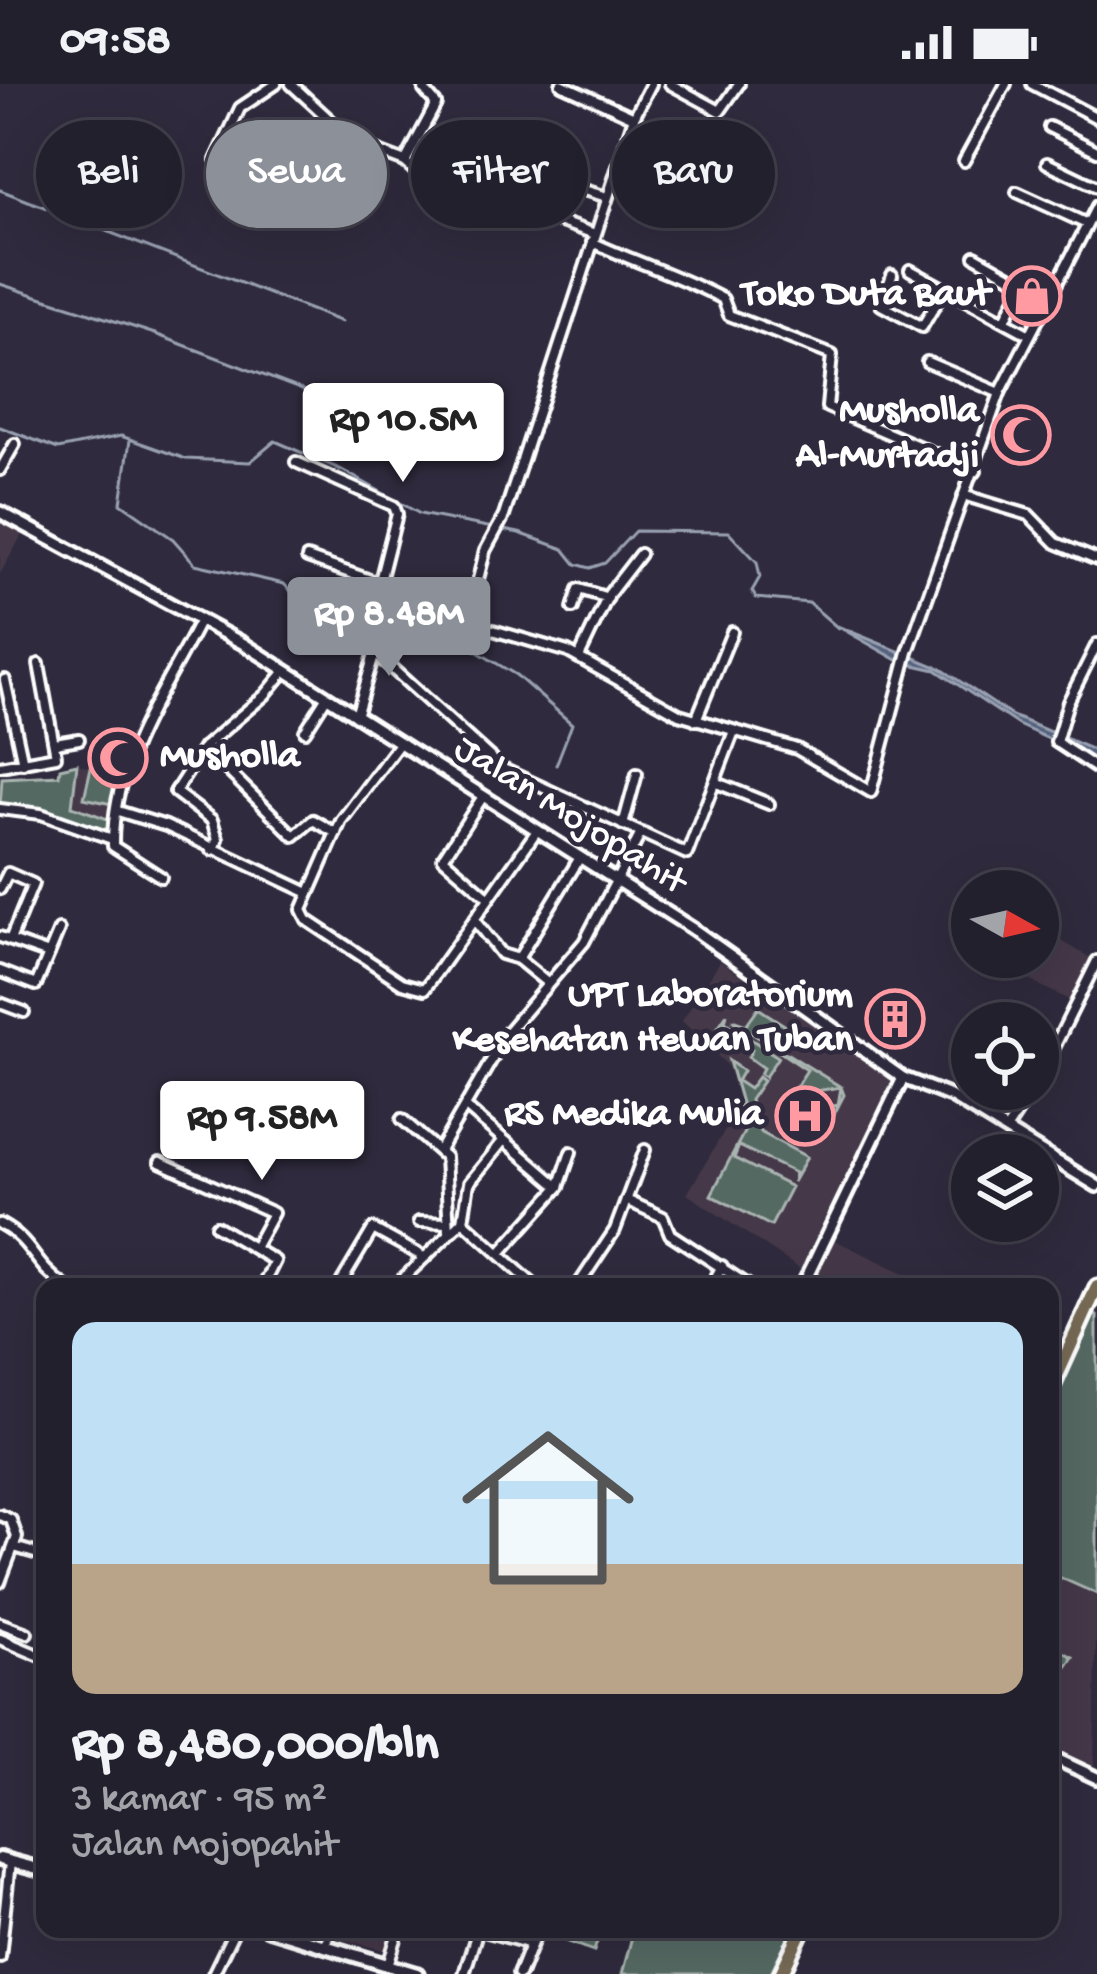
<!DOCTYPE html>
<html lang="id">
<head>
<meta charset="utf-8">
<style>
  :root { --surface:#23202e; --page:#2f2d3a; --text:#f1f3f6; --muted:#a3a3aa; --line:#403e4a; --accent:#8c9099 }
  body { margin:0; font-family:"Gochi Hand",sans-serif; background:var(--page); color:var(--text); height:100vh; display:flex; flex-direction:column; font-size:45px; white-space:nowrap }
  * { box-sizing:border-box; margin:0 }
  p { font-size:39px; color:var(--muted) }
  .icon { flex:none; width:66px; height:66px; fill:none; stroke:currentColor; stroke-width:2; stroke-linecap:round; stroke-linejoin:round }
  .map { position:relative; flex:1; overflow:hidden }
  .drawer { position:absolute; left:36px; top:1194px; width:1023px; height:660px; display:flex; flex-direction:column; background:var(--surface); border-radius:24px; box-shadow:0 12px 48px #0002,0 0 0 3px var(--line) }
  .drawer>* { flex:none }
  .top-card { position:absolute; left:36px; top:36px; width:1026px; height:108px; display:flex; gap:24px }
  .needle { width:78px; rotate:98deg }
  .controls { position:absolute; left:951px; top:786px; display:grid; gap:24px }
  .controls a { display:grid; place-items:center; width:108px; height:108px; border-radius:50%; background:var(--surface); box-shadow:0 12px 48px #0002,0 0 0 3px var(--line); font-size:60px }
  .price { position:absolute; translate:-50% -102px; padding:0 27px; border-radius:12px; background:#fff; color:#222; font-size:39px; line-height:78px; filter:drop-shadow(0 3px 6px #0008) }
  .price::after { content:''; position:absolute; left:50%; top:72px; width:36px; height:27px; margin-left:-18px; background:inherit; clip-path:polygon(0 0,100% 0,50% 100%) }
  .price.current { background:var(--accent); color:#fff }
  ul { padding:0; list-style:none }
  li { display:grid; align-content:center; gap:24px; height:636px; padding:0 36px }
  li span { display:grid; place-items:center; height:372px; border-radius:24px; color:#555 }
  li>.icon { margin-inline-start:auto }
  span .icon { width:216px; height:216px; fill:#fffc; stroke-width:1 }
  li b { font-size:51px }
  .pill { padding:0 42px; border-radius:54px; background:var(--surface); box-shadow:0 12px 48px #0002,0 0 0 3px var(--line); font-size:42px; line-height:108px }
  .pill.current { background:var(--accent); color:#fff }
  .status { display:flex; justify-content:space-between; align-items:center; height:84px; padding:0 60px; background:var(--surface); direction:ltr }
  .status svg { height:33px; fill:currentColor }
  .map>svg:first-child { display:block }
  .built { fill:#443948 }
  .green { fill:#546963; stroke:#aab4b1; stroke-width:3 }
  .water { fill:#55627e; stroke:#99a1b2; stroke-width:3 }
  .lines { fill:none; stroke-linecap:round; stroke-linejoin:round }
  .stream { stroke:#99a1b2; stroke-width:3 }
  .minor-casing { stroke:#fff; stroke-width:16 }
  .tertiary-casing { stroke:#fff; stroke-width:18 }
  .secondary-casing { stroke:#fff; stroke-width:20 }
  .trunk-casing { stroke:#fff; stroke-width:21 }
  .minor { stroke:#2f2a3d; stroke-width:8 }
  .tertiary { stroke:#2f2a3d; stroke-width:9 }
  .secondary { stroke:#2f2a3d; stroke-width:10 }
  .trunk { stroke:#766a55; stroke-width:12 }
  .labels { text-anchor:middle; dominant-baseline:central; stroke-width:9; stroke-linejoin:round; paint-order:stroke }
  .poi-label { font-size:39px; font-weight:bold; fill:#fff; stroke:#2f2a3d; text-anchor:end }
  .street-label { font-size:39px; fill:#fff; stroke:#2f2a3d }
</style>
</head>
<body>
<div class="status"><b>09:58</b><svg viewBox="0 0 49 12"><path d="M0 12V9h3v3zM5 12V6h3v6zM10 12V3h3v9zM15 12V0h3v12zM26 1h20v11H26zM47 4h2v5h-2z"/></svg></div>
<div class="map">
<svg width="1097" height="1890" viewBox="0 0 1097 1890">
  <rect width="100%" height="100%" fill="#2f2a3d"/>
  <filter id="ink" filterUnits="userSpaceOnUse"><feTurbulence type="fractalNoise" baseFrequency=".00833" numOctaves="2"/><feDisplacementMap in="SourceGraphic" scale="24" xChannelSelector="R" yChannelSelector="G"/><feConvolveMatrix kernelMatrix="1 2 1 2 8 2 1 2 1" color-interpolation-filters="sRGB"/></filter>
  <g filter="url(#ink)">
    <g class="built">
      <polygon points="0,436 23,449 0,490"/>
      <polygon points="113,665 126,667 113,737 75,727 69,713 77,680 89,683 94,669 111,672"/>
      <polygon points="1055,853 1094,876 1073,918 1031,897"/>
      <polygon points="720,877 892,996 800,1185 687,1110 741,1019 727,981 682,937"/>
      <polygon points="830,1154 934,1203 807,1203"/>
      <polygon points="1050,1489 1097,1510 1094,1682 1050,1662"/>
      <polygon points="332,1845 398,1845 391,1868 330,1852"/>
    </g>
    <g class="green">
      <polygon points="92,679 119,686 112,720 84,714"/>
      <polygon points="77,680 72,722 113,737 111,747 33,724 0,722 2,694 59,691 60,684"/>
      <polygon points="758,924 795,948 783,967 841,1003 844,1011 826,1046 787,1025 800,1029 838,1021 841,1003 796,1010 785,1020 807,986 732,936 746,941"/>
      <polygon points="727,930 725,938 778,973 765,993 760,990 763,984 748,973 752,966 718,943"/>
      <polygon points="729,977 743,987 737,997 749,1005 758,993 763,997 750,1016 754,1029 746,1031 739,1045 729,1040 741,1019"/>
      <polygon points="756,1034 760,1048 807,1073 793,1098 795,1089 739,1062 734,1074 791,1103 771,1142 711,1111 751,1035"/>
      <polygon points="1093,1230 1097,1232 1097,1510 1050,1489 1050,1324"/>
      <polygon points="1050,1561 1073,1573 1050,1606"/>
      <polygon points="544,1845 606,1845 612,1847 609,1855 599,1852 594,1867 543,1849"/>
      <polygon points="634,1845 785,1845 791,1848 770,1890 622,1890"/>
    </g>
    <polygon class="water" points="837,542 940,584 1012,632 1096,667 1097,677 1018,641 936,586 901,578"/>
    <g class="lines">
      <g class="stream">
        <polyline points="0,106 342,238"/>
        <polyline points="0,200 155,250 313,310"/>
        <polyline points="0,343 58,365 121,352 186,375 250,378 275,357 342,386 420,430 519,449 564,465 576,480 590,484 605,479 635,447 729,448 757,478 760,493 752,507 756,514 809,519 838,544"/>
        <polyline points="130,356 121,419 173,455 195,480 284,500 322,540 355,537 378,543"/>
        <polyline points="387,541 421,534 516,591 572,640 556,681"/>
      </g>
      <defs>
        <g id="minor">
          <polyline points="291,0 355,59 405,78 435,105 480,119 497,131 541,131 595,150"/>
          <polyline points="561,0 634,33"/>
          <polyline points="670,0 720,27 739,0"/>
          <polyline points="1032,0 1097,34"/>
          <polyline points="1049,43 1097,67"/>
          <polyline points="625,60 671,79 688,71 766,114"/>
          <polyline points="216,76 240,24 276,0"/>
          <polyline points="964,77 1006,0"/>
          <polyline points="405,78 436,20 424,6 426,0"/>
          <polyline points="1047,79 1097,103"/>
          <polyline points="574,103 607,113"/>
          <polyline points="1017,108 1087,140"/>
          <path d="M592 158C639 180 678 191 723 215L729 231 832 271 827 323 976 387"/>
          <polyline points="975,172 1023,199 1005,236"/>
          <polyline points="910,186 1028,250"/>
          <polyline points="892,191 881,221 922,243 945,204"/>
          <polyline points="927,278 1000,309"/>
          <polyline points="296,378 394,422 397,430 378,505 380,514 391,523"/>
          <polyline points="0,386 15,360"/>
          <polyline points="966,412 1029,431 1056,459 1097,476"/>
          <polyline points="307,474 379,499"/>
          <polyline points="573,524 579,505 608,514"/>
          <polyline points="467,540 485,467 504,432 634,33 651,0"/>
          <polyline points="1097,560 1068,618 1056,658 1097,685"/>
          <polyline points="375,569 503,685 687,770 734,647"/>
          <polyline points="579,573 609,510 640,470"/>
          <polyline points="285,587 265,611 204,663 294,752 313,736 336,749"/>
          <polyline points="5,596 23,679"/>
          <polyline points="356,632 386,530 404,520 568,568 679,630 797,665 871,708 908,568 1000,309 1097,122"/>
          <polyline points="696,636 732,548"/>
          <polyline points="305,647 326,614"/>
          <polyline points="55,659 79,655"/>
          <polyline points="398,661 341,737 302,826 307,836 402,899 425,905 536,748"/>
          <polyline points="204,663 175,708 212,736 218,755 212,766"/>
          <polyline points="0,682 56,672 39,580"/>
          <polyline points="717,699 769,720"/>
          <polyline points="482,714 443,774 488,813"/>
          <polyline points="0,725 41,730 112,755"/>
          <polyline points="118,727 166,742 309,809"/>
          <polyline points="623,741 637,690"/>
          <path d="M161 793 113 762C112 675 163 610 200 536"/>
          <polyline points="0,805 8,789 33,800 10,856"/>
          <polyline points="475,837 501,870 518,875"/>
          <polyline points="0,853 49,870"/>
          <polyline points="0,887 36,901 59,846"/>
          <polyline points="546,898 518,875 579,775"/>
          <polyline points="0,919 24,928"/>
          <polyline points="1038,996 1097,877"/>
          <polyline points="468,1025 559,1103 500,1169"/>
          <polyline points="402,1035 445,1073 449,1147"/>
          <polyline points="1006,1046 1033,1005"/>
          <polyline points="440,1065 509,946 584,858 641,749"/>
          <polyline points="160,1078 273,1129 254,1164"/>
          <polyline points="559,1103 571,1068"/>
          <polyline points="626,1116 663,1133 670,1150 751,1203"/>
          <polyline points="463,1137 469,1099 503,1057"/>
          <polyline points="419,1138 448,1139"/>
          <path d="M0 1140C35 1159 31 1179 66 1203"/>
          <polyline points="216,1142 275,1177 262,1203"/>
          <polyline points="347,1203 342,1197 373,1145 422,1172"/>
          <polyline points="394,1203 463,1137 536,1203"/>
          <polyline points="577,1203 615,1146 645,1066"/>
          <polyline points="695,1203 711,1202 722,1182"/>
          <polyline points="0,1431 11,1436 17,1453 0,1498"/>
          <polyline points="14,1463 45,1472"/>
          <polyline points="0,1539 27,1549"/>
          <polyline points="0,1555 45,1574"/>
          <polyline points="477,1845 531,1860"/>
          <polyline points="326,1861 330,1845"/>
          <polyline points="0,1873 10,1778"/>
          <polyline points="388,1881 399,1845"/>
          <polyline points="213,1890 235,1845"/>
          <polyline points="464,1890 478,1845"/>
        </g>
        <g id="tertiary">
          <polyline points="0,428 244,560 693,845 903,994 952,1013 1097,1102"/>
          <polyline points="802,1203 903,994"/>
          <polyline points="1050,1672 1097,1694"/>
          <polyline points="519,1890 537,1845"/>
        </g>
        <g id="secondary">
          <polyline points="0,1775 45,1787"/>
          <polyline points="269,1845 417,1890"/>
        </g>
        <g id="trunk">
          <polyline points="1050,1307 1097,1203"/>
          <polyline points="781,1890 802,1845"/>
        </g>
      </defs>
      <use href="#minor" class="minor-casing"/>
      <use href="#tertiary" class="tertiary-casing"/>
      <use href="#secondary" class="secondary-casing"/>
      <use href="#trunk" class="trunk-casing"/>
      <use href="#minor" class="minor"/>
      <use href="#tertiary" class="tertiary"/>
      <use href="#secondary" class="secondary"/>
      <use href="#trunk" class="trunk"/>
    </g>
  </g>
  <defs>
    <symbol id="shop-ring" viewBox="-11 -11 22 22"><circle r="9.5" fill="#2f2a3d" stroke="#ff9aa2" stroke-width="1.5"/><path d="M-5-2.5h2.3a2.7 3.5 0 0 1 5.4 0H5L5.5 6h-11ZM-1.5-2.5h3a1.5 2.3 0 0 0-3 0Z" fill="#ff9aa2"/></symbol>
    <symbol id="mosque-ring" viewBox="-11 -11 22 22"><circle r="9.5" fill="#2f2a3d" stroke="#ff9aa2" stroke-width="1.5"/><path d="M3.5-4.9A6 6 0 1 0 3.5 4.9A5 5 0 1 1 3.5-4.9Z" fill="#ff9aa2"/></symbol>
    <symbol id="building-ring" viewBox="-11 -11 22 22"><circle r="9.5" fill="#2f2a3d" stroke="#ff9aa2" stroke-width="1.5"/><path d="M-4-6H4V6H1V3H-1V6H-4ZM-2.5-4.3h1.7v1.8h-1.7ZM.8-4.3h1.7v1.8H.8ZM-2.5-1h1.7V.8h-1.7ZM.8-1h1.7V.8H.8Z" fill="#ff9aa2"/></symbol>
    <symbol id="hospital-ring" viewBox="-11 -11 22 22"><circle r="9.5" fill="#2f2a3d" stroke="#ff9aa2" stroke-width="1.5"/><path d="M-5-5h3v3.5h4V-5h3V5h-3V1.5h-4V5h-3Z" fill="#ff9aa2"/></symbol>
  </defs>
  <g fill-rule="evenodd">
    <use href="#shop-ring" x="999" y="179" width="66" height="66"/>
    <use href="#mosque-ring" x="988" y="318" width="66" height="66"/>
    <use href="#mosque-ring" x="85" y="641" width="66" height="66"/>
    <use href="#building-ring" x="862" y="902" width="66" height="66"/>
    <use href="#hospital-ring" x="772" y="999" width="66" height="66"/>
  </g>
  <g class="labels">
    <g class="poi-label">
      <text x="990" y="212">Toko Duta Baut</text>
      <text x="979" y="329">Musholla<tspan x="979" dy="45">Al-Murtadji</tspan></text>
      <text x="160" y="674" text-anchor="start">Musholla</text>
      <text x="853" y="913">UPT Laboratorium<tspan x="853" dy="45">Kesehatan Hewan Tuban</tspan></text>
      <text x="763" y="1032">RS Medika Mulia</text>
    </g>
    <g class="street-label">
      <text transform="translate(569 733) rotate(32)">Jalan Mojopahit</text>
    </g>
  </g>
</svg>
<div class="controls">
<a><svg class="needle" viewBox="-14 -14 28 28"><path d="M0-13l5 13h-10z" fill="#e53935"/><path d="M0 13l5-13h-10z" fill="#a3a3aa"/></svg></a>
<a><svg class="icon" aria-label="locate" viewBox="0 0 24 24"><circle cx="12" cy="12" r="6"/><path d="M12 2v4M12 18v4M2 12h4M18 12h4"/></svg></a>
<a><svg class="icon" aria-label="layers" viewBox="0 0 24 24"><path d="M12 4l9 5-9 5-9-5zM3 14l9 5 9-5"/></svg></a>
</div>
<b class="price" style="left:403px;top:401px">Rp 10.5M</b>
<b class="price current" style="left:389px;top:595px">Rp 8.48M</b>
<b class="price" style="left:262px;top:1099px">Rp 9.58M</b>
<div class="top-card">
<a class="pill">Beli</a>
<a class="pill current">Sewa</a>
<a class="pill">Filter</a>
<a class="pill">Baru</a>
</div>
<section class="drawer">
<ul>
<li><span style="background:linear-gradient(#bfe0f5 65%,#b9a48a 0)"><svg class="icon" aria-label="home" viewBox="0 0 24 24"><path d="M3 11l9-7 9 7M6 9v11h12V9"/></svg></span><div><b>Rp 8,480,000/bln</b><p>3 kamar · 95 m²</p><p>Jalan Mojopahit</p></div></li>
</ul>
</section>
</div>
</body>
</html>
